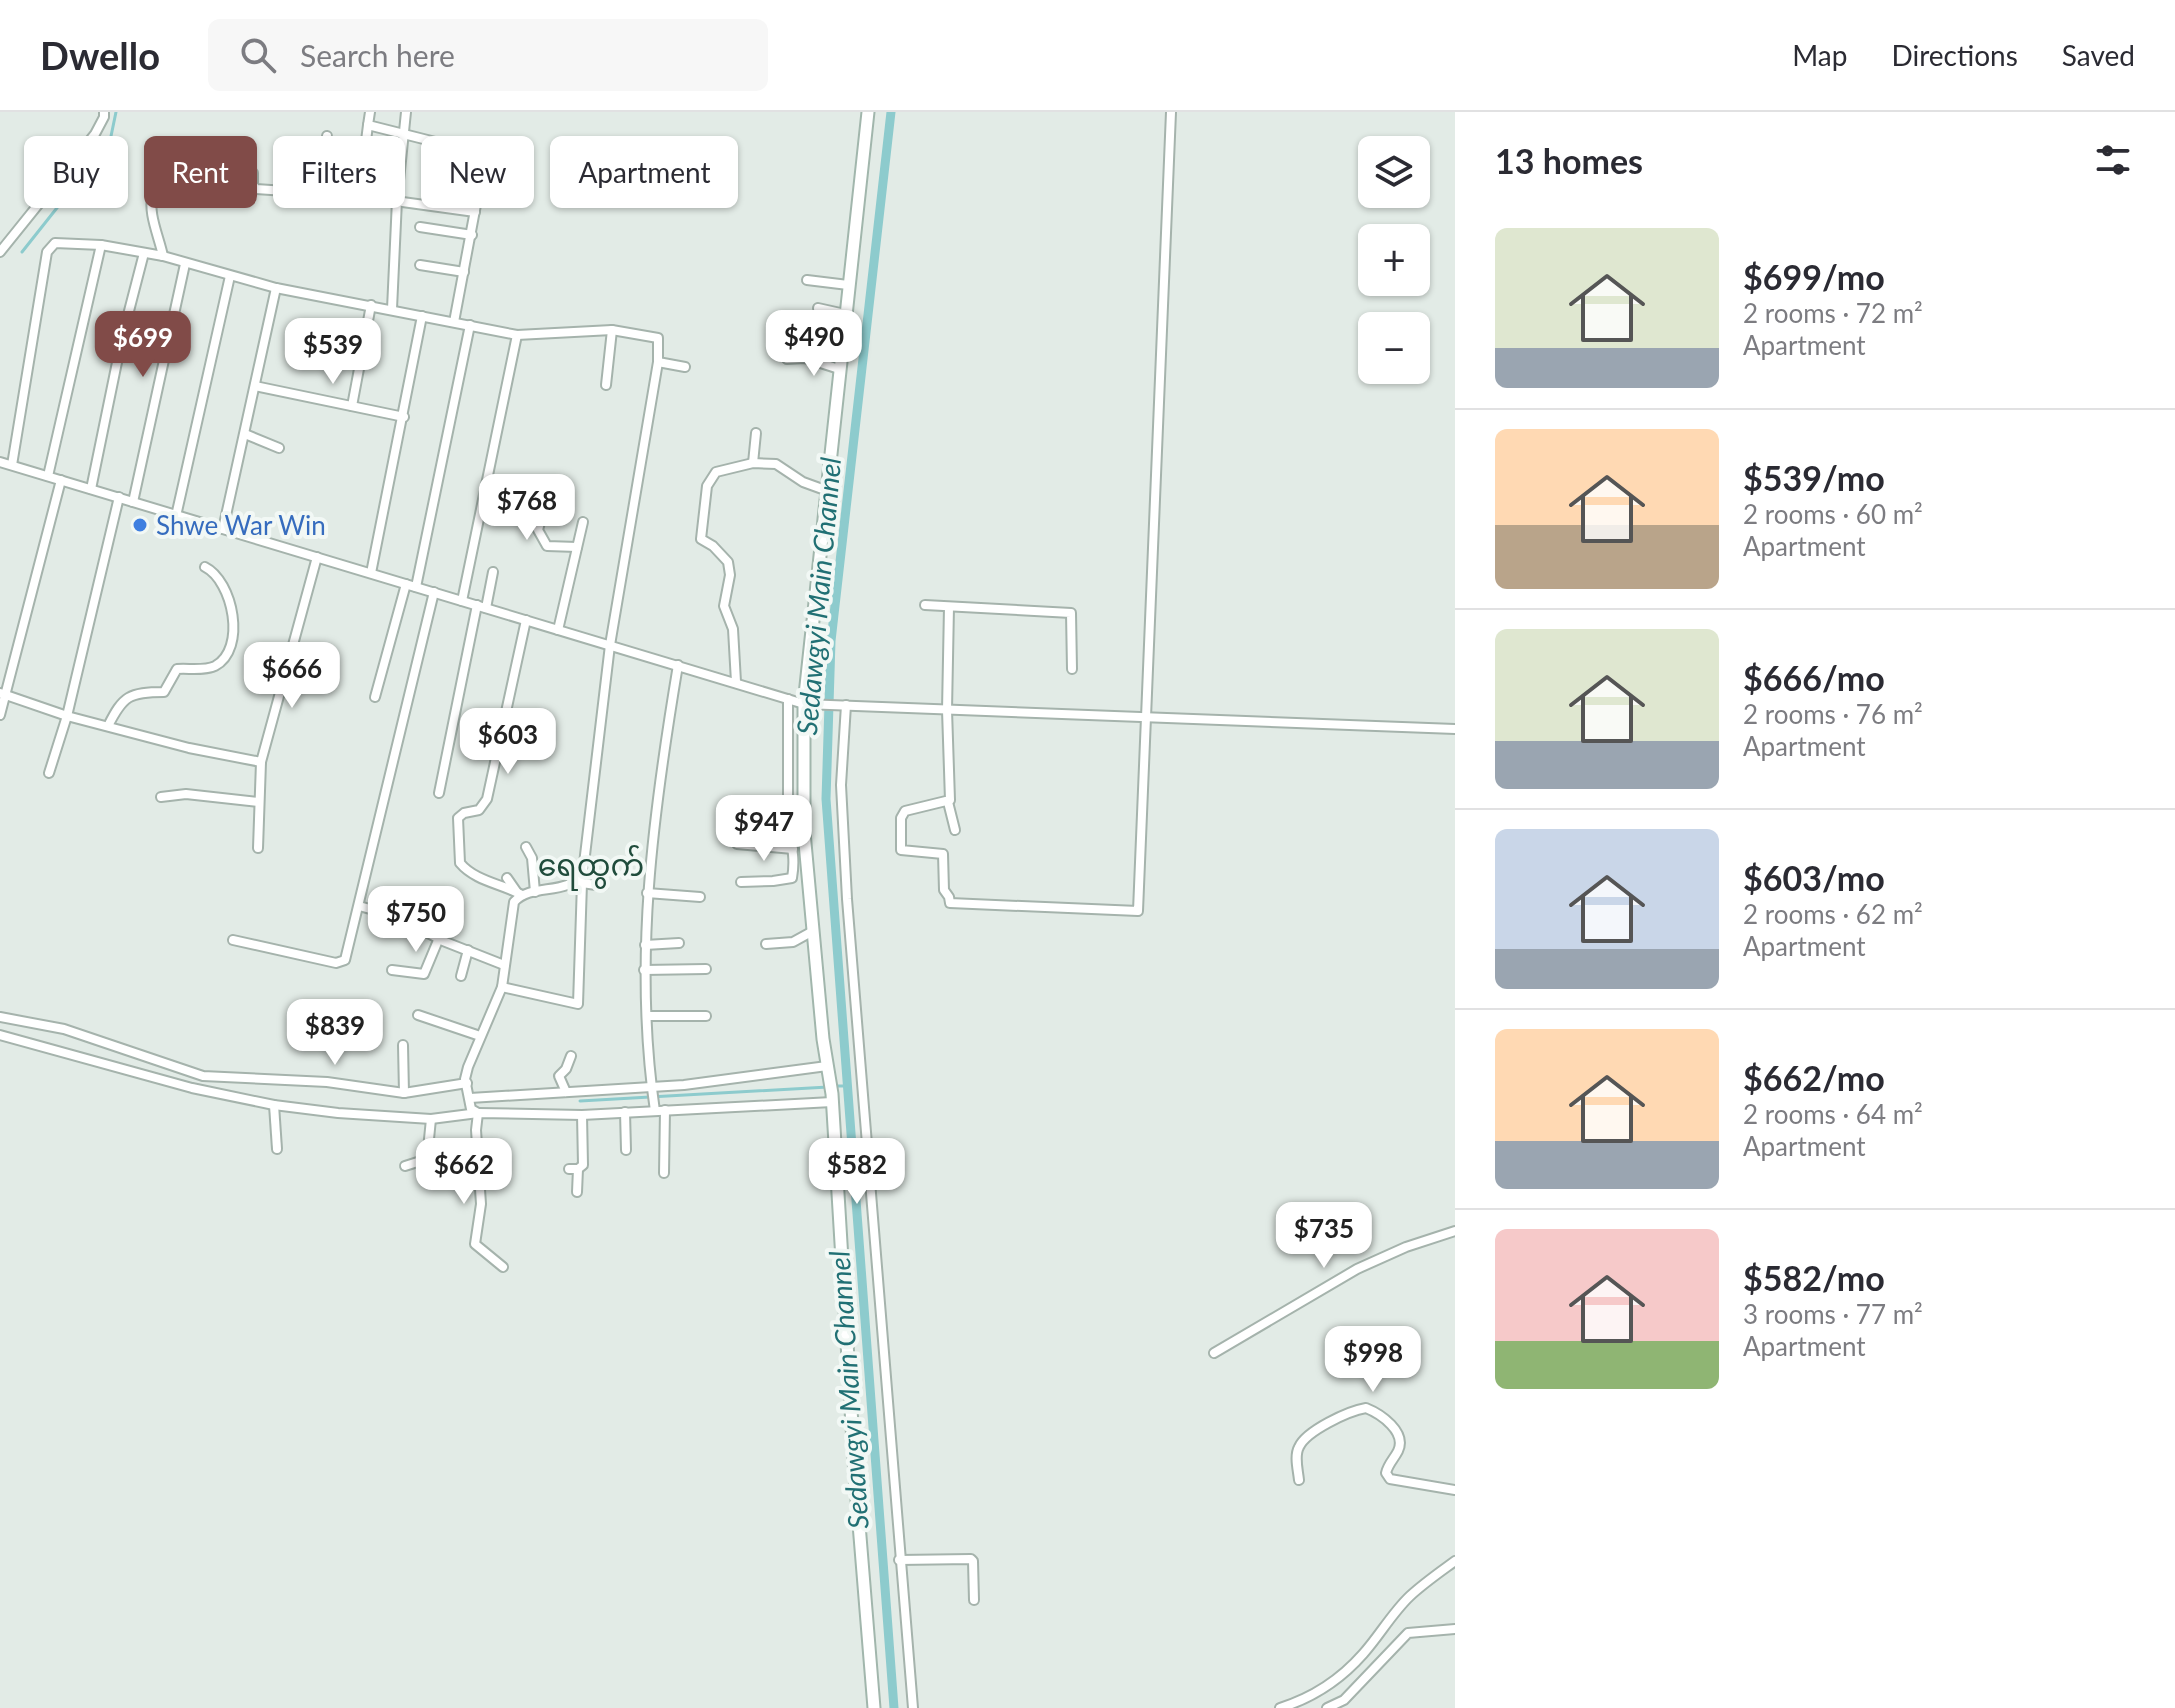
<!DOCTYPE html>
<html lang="en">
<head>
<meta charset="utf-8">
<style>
  :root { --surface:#fff; --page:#f7f7f7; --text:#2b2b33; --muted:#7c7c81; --line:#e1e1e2; --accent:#814b48 }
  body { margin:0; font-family:Lato,"Noto Sans Myanmar",sans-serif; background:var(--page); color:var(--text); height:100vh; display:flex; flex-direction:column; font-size:30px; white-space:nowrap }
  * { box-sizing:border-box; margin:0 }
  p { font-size:26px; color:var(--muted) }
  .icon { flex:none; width:44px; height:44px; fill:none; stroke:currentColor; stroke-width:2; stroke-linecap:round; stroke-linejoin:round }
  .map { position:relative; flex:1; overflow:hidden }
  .panel { display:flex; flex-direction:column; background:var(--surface); width:720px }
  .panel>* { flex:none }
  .hud { position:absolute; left:24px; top:24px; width:760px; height:72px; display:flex; gap:16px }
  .tools { position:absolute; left:1358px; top:24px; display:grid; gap:16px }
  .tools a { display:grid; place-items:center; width:72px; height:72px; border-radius:12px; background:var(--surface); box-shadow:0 2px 6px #0004; font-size:40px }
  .price { position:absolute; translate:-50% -68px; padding:0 18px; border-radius:16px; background:#fff; color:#222; font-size:26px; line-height:52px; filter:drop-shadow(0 2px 4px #0008) }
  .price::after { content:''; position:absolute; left:50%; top:48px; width:24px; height:18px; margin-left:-12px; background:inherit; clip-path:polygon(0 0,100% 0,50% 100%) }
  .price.selected { background:var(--accent); color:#fff }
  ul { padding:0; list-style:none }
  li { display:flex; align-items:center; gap:24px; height:200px; padding:0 40px }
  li+li { border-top:2px solid var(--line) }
  li span { display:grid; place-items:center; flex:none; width:224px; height:160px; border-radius:12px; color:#555 }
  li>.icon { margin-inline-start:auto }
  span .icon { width:96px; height:96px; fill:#fffc; stroke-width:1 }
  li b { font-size:34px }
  h2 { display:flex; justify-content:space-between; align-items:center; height:96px; padding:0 40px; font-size:34px }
  .chip { padding:0 28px; border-radius:12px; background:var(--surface); box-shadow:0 2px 6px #0004; font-size:28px; line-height:72px }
  .chip.selected { background:var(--accent); color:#fff }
  header { display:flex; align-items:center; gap:48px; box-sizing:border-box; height:112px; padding:0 40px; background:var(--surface); border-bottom:2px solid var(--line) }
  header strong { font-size:38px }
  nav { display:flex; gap:44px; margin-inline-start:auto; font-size:28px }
  .search { width:560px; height:72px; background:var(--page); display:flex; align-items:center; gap:20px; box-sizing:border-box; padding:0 28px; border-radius:12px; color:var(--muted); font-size:30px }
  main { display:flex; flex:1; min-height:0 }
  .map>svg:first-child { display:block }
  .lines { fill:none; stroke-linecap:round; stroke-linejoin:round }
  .stream { stroke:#8dcbcd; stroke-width:3 }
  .canal { stroke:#8dcbcd; stroke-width:9 }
  .street-casing { stroke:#a5b3ac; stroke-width:12 }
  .secondary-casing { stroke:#a1b6ac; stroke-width:15 }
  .street { stroke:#fff; stroke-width:8 }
  .secondary { stroke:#fff; stroke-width:11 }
  .shop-dot { fill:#3f7fe0; stroke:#f2f8f5; stroke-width:3 }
  .labels { text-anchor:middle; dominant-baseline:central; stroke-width:8; stroke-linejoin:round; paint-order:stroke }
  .shop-label { font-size:26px; fill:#366cbe; stroke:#f2f8f5; text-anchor:start }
  .water-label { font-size:28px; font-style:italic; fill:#217074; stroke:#f2f8f5 }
  .quarter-label { font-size:30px; fill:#204c3c; stroke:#f2f8f5 }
</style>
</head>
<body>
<header>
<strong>Dwello</strong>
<div class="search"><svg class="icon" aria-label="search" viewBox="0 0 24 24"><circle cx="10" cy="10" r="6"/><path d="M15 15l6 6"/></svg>Search here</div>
<nav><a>Map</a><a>Directions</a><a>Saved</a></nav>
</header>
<main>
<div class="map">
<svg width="1455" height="1596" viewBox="0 0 1455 1596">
  <rect width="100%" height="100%" fill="#e2ebe6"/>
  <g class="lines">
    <g class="stream">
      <polyline points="22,140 110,29 116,0"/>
      <polyline points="836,974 847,974"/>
      <polyline points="580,989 828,975"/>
    </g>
    <polyline class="canal" points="891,0 831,529 826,687 894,1596"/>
    <defs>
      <g id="street">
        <polyline points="370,0 368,13 475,40 485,45 454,210"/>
        <polyline points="253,61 253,73 256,77 359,84 475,100"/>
        <polyline points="321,82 327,24"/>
        <polyline points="359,84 368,13"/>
        <polyline points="420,115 472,123"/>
        <polyline points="0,140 95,22 104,5 104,0"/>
        <path d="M163 144C159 124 147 101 153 80 157 66 166 58 168 43"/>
        <polyline points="420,153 464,160"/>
        <polyline points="807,168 848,173"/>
        <polyline points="818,196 845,202"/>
        <polyline points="392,197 397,88 406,0"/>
        <polyline points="783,217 842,228"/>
        <polyline points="787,247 805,246 839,257"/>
        <polyline points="658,250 685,255"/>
        <polyline points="606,273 612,218"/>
        <polyline points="255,274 404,305"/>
        <polyline points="352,294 371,193"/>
        <polyline points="245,322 279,336"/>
        <polyline points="0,350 804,592 1455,617"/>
        <polyline points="753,351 756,321"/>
        <path d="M12 353 47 140 55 131 101 133 163 144 276 176 517 223 612 218 658 226V250L610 533 583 760C568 785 532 770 514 790L502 875 468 955 465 967 471 997 478 1001 476 1018 481 1092 475 1132 503 1155"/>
        <polyline points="48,364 101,133"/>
        <polyline points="549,376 538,418 547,434 577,435"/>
        <polyline points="91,377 122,226 144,141"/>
        <polyline points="133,390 185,152"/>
        <polyline points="176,404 230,164"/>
        <polyline points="223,417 276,176"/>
        <polyline points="371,461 422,204"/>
        <polyline points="416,475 470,213"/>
        <polyline points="462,489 517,223"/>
        <polyline points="925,493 1071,501 1072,557"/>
        <polyline points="949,495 947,598 950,688 905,699 901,706 901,738 943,742 944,778 949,785 950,791 1138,799 1171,0"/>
        <polyline points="486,496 493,460"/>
        <polyline points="558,518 583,410"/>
        <polyline points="736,570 733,517 724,494 730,463 728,450 713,434 701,427 707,374 716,360 753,351 776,352 803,370 825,378"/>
        <polyline points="0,581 67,604 189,636 261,650 317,445"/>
        <polyline points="375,585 406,472"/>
        <polyline points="846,593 841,673 847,787 913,1596"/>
        <polyline points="0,603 61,368"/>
        <path d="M108 614C123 584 129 580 164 580L177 557C188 556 205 559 215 554 247 537 233 469 205 455"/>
        <polyline points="49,661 67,604 119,385"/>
        <polyline points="439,681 477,493"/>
        <polyline points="161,685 186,682 259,690"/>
        <polyline points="948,690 955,718"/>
        <polyline points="737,732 793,737"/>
        <polyline points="526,735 532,746 535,780"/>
        <polyline points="258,736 261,650"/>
        <polyline points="507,766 516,779"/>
        <path d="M741 770 773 769 792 766C795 749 793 736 788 720V587"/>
        <polyline points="582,771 603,774"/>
        <polyline points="647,781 700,785"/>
        <path d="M522 783C502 772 475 769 460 751L458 706 464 701 479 698 487 687 526 508"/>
        <polyline points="359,794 396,804 443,829 504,853"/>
        <polyline points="233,828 336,851 345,848 434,480"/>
        <polyline points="766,832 793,830 813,819"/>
        <polyline points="645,833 679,831"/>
        <polyline points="392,858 424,862 439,826"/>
        <polyline points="644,858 706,857"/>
        <polyline points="461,864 468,838"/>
        <polyline points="502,875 578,892 582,771 579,766"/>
        <polyline points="418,903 480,924"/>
        <polyline points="647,904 706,904"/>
        <polyline points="0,905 64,917 203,964 327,970 404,981 467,971"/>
        <polyline points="0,923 192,976 274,993 338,1001 431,1007 478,1001 582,1003 832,990"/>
        <polyline points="403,933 404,981"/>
        <polyline points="566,980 559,964 566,957 571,944"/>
        <polyline points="470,986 684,973 827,954"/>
        <polyline points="274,993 277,1037"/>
        <path d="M655 999C633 849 653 702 678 553"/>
        <polyline points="625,1000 626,1038"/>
        <polyline points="405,1054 427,1047 431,1007"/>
        <polyline points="569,1057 578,1057 583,1053 582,1003"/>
        <polyline points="664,1061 665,998"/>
        <polyline points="577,1080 578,1057"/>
        <polyline points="1214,1241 1357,1157 1406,1135 1455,1119"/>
        <path d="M1299 1368C1298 1358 1294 1344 1299 1335 1306 1319 1348 1299 1366 1296 1381 1302 1407 1320 1398 1339 1394 1347 1388 1352 1386 1361L1390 1367 1455 1378"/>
        <polyline points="899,1448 971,1447 973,1449 974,1488"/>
        <path d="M1280 1596C1312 1586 1341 1567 1363 1542 1380 1523 1392 1501 1410 1484 1424 1471 1440 1460 1455 1449"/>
        <polyline points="1327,1596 1344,1588 1408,1521 1455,1517"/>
      </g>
      <polyline id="secondary" points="868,0 804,592 804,720 823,927 832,982 855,1363 874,1596"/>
    </defs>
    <use href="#street" class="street-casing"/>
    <use href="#secondary" class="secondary-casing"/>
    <use href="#street" class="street"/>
    <use href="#secondary" class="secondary"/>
  </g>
  <circle class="shop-dot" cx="140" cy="413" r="8"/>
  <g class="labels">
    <g class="shop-label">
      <text x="156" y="413">Shwe War Win</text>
    </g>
    <g class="water-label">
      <text transform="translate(818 484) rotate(-85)">Sedawgyi Main Channel</text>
      <text transform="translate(848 1278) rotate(-94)">Sedawgyi Main Channel</text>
    </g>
    <g class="quarter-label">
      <text x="591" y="752">ရေထွက်</text>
    </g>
  </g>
</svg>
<div class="tools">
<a><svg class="icon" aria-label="layers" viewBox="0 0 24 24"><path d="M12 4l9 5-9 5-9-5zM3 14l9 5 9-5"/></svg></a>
<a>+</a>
<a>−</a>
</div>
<b class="price" style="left:814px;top:266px">$490</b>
<b class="price selected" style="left:143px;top:267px">$699</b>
<b class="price" style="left:333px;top:274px">$539</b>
<b class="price" style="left:527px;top:430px">$768</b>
<b class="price" style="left:292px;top:598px">$666</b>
<b class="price" style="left:508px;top:664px">$603</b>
<b class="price" style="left:764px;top:751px">$947</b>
<b class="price" style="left:416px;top:842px">$750</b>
<b class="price" style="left:335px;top:955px">$839</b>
<b class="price" style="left:464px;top:1094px">$662</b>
<b class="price" style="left:857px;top:1094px">$582</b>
<b class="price" style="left:1324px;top:1158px">$735</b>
<b class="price" style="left:1373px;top:1282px">$998</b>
<div class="hud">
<a class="chip">Buy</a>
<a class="chip selected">Rent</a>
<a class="chip">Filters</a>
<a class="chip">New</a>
<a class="chip">Apartment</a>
</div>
</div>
<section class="panel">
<h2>13 homes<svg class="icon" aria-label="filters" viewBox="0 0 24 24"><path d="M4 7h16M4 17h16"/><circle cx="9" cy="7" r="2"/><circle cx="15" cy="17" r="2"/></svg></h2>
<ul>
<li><span style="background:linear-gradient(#dfe7d0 75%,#9aa5b1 0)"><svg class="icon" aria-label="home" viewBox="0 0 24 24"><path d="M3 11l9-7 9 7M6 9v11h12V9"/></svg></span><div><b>$699/mo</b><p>2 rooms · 72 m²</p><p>Apartment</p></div></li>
<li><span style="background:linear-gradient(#ffd9b3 60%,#b9a48a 0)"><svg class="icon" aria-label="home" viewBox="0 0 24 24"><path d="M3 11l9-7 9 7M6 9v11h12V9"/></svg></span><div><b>$539/mo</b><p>2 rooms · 60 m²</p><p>Apartment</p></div></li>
<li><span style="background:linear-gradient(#dfe7d0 70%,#9aa5b1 0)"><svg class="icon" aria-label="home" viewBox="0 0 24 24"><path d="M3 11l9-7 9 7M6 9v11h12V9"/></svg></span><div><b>$666/mo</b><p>2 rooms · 76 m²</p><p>Apartment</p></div></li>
<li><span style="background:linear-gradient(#c9d6e8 75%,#9aa5b1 0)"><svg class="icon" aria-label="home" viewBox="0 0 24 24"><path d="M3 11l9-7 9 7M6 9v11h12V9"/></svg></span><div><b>$603/mo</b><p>2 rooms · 62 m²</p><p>Apartment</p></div></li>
<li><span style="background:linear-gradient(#ffd9b3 70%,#9aa5b1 0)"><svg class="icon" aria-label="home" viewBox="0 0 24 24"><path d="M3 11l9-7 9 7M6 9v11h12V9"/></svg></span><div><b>$662/mo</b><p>2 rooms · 64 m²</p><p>Apartment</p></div></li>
<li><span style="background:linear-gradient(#f6c9c9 70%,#8fb573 0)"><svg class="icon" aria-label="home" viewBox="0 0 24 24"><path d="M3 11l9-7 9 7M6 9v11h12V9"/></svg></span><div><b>$582/mo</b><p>3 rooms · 77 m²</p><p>Apartment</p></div></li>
</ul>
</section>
</main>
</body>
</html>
